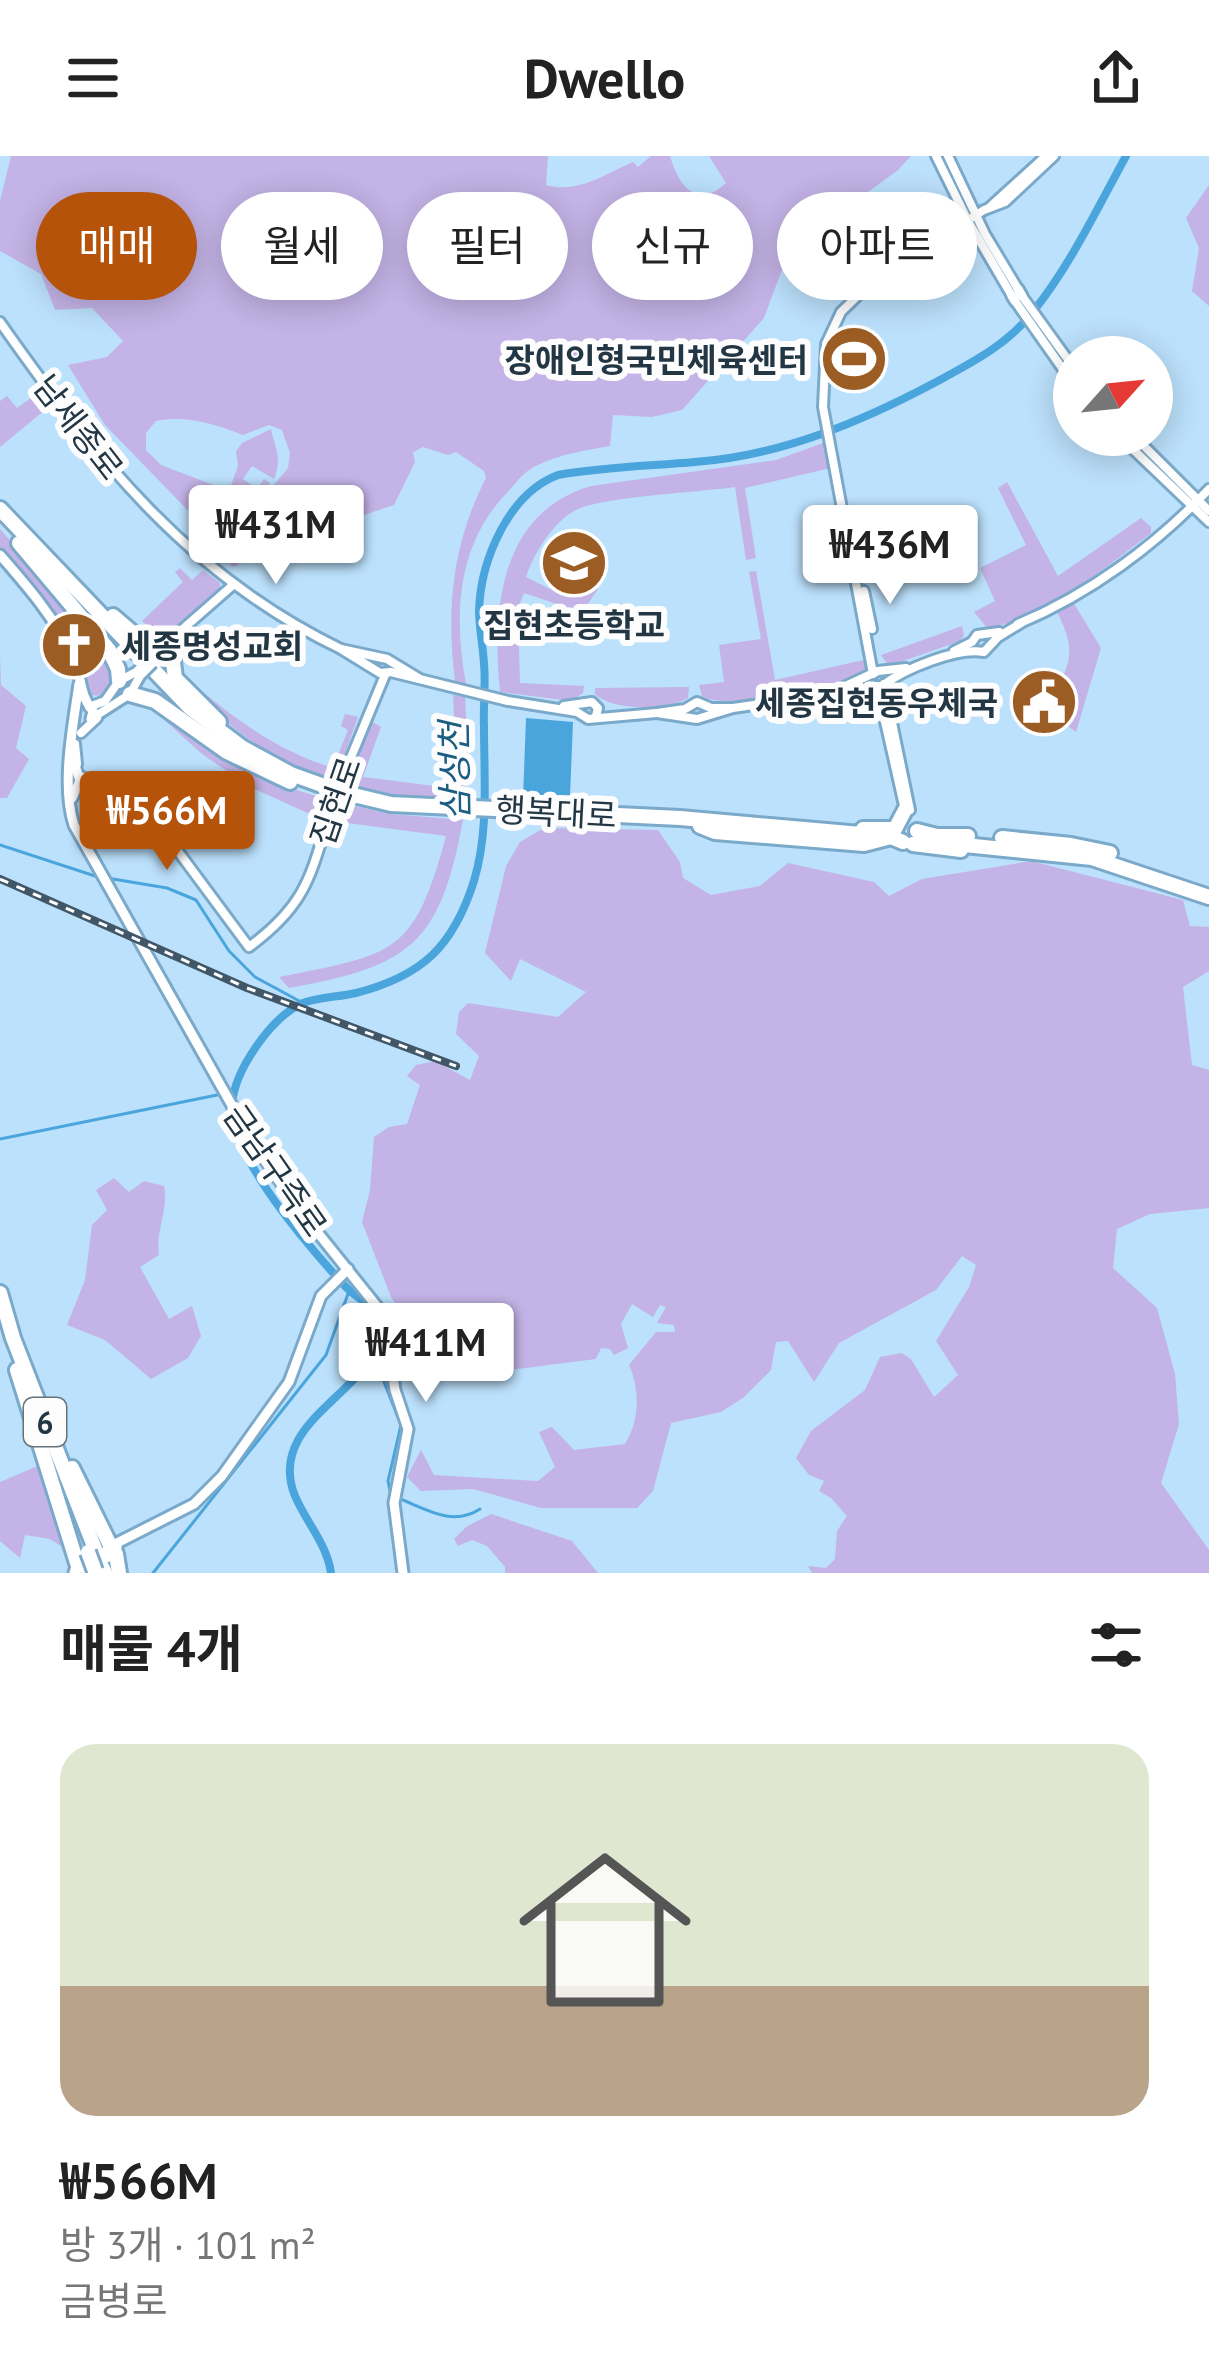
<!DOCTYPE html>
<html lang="ko">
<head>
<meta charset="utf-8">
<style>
  :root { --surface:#fff; --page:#f6f6f6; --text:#222; --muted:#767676; --accent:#b45309 }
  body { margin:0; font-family:"PT Sans","Noto Sans KR",sans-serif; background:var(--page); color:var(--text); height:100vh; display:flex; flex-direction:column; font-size:45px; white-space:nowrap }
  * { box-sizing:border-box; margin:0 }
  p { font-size:39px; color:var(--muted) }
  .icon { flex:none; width:66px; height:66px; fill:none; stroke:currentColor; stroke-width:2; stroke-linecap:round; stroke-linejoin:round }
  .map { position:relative; height:1417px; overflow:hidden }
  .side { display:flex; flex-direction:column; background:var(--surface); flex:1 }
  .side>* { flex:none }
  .hud { position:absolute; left:36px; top:36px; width:1137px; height:108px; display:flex; gap:24px }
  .needle { width:78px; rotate:63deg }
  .fabs { position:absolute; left:1053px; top:180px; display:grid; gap:24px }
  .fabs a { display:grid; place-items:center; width:120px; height:120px; border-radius:50%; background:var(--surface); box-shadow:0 6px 30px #0003; font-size:60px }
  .price { position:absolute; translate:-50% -102px; padding:0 27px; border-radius:12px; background:#fff; color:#222; font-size:39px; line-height:78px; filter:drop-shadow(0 3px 6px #0008) }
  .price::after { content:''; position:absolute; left:50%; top:72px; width:36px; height:27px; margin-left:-18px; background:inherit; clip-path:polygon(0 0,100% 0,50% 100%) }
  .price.active { background:var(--accent); color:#fff }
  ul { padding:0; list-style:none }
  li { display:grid; align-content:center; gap:24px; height:636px; padding:0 60px }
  li span { display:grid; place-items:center; height:372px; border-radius:36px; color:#555 }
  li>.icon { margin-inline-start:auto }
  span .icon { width:216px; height:216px; fill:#fffc; stroke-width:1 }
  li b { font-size:51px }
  h2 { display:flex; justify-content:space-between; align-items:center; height:144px; padding:0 60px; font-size:51px }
  .chip { padding:0 42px; border-radius:54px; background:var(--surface); box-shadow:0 6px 30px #0003; font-size:42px; line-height:108px }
  .chip.active { background:var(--accent); color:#fff }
  header { display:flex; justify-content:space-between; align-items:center; height:156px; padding:0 60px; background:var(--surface); font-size:54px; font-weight:700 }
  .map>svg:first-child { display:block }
  .green { fill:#c3b3e6 }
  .water { fill:#4ba5dd }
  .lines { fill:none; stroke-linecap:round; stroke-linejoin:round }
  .stream { stroke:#4ba5dd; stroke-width:3 }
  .river { stroke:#4ba5dd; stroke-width:8 }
  .tertiary-casing { stroke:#7ba9c9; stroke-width:14 }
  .secondary-casing { stroke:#7ba9c9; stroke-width:15 }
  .trunk-casing { stroke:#7ba9c9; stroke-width:20 }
  .tertiary { stroke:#fff; stroke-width:8 }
  .secondary { stroke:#fff; stroke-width:9 }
  .trunk { stroke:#fff; stroke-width:14 }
  .rail-casing { stroke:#415767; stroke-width:8 }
  .rail { stroke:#fdfdfd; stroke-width:3; stroke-dasharray:9; stroke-linecap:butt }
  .tertiary-bridge-casing { stroke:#7ba9c9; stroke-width:14; stroke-linecap:butt }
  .trunk-bridge-casing { stroke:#7ba9c9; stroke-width:20; stroke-linecap:butt }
  .tertiary-bridge { stroke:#fff; stroke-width:8 }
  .trunk-bridge { stroke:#fff; stroke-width:14 }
  .labels { text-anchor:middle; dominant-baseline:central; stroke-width:12; stroke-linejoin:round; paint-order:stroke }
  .shield { fill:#fdfdfd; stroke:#64727b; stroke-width:3 }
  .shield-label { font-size:30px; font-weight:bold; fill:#233643 }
  .poi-label { font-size:33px; font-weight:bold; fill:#233643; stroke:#fdfdfd; text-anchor:end }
  .street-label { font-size:33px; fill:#233643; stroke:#fdfdfd }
  .water-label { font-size:36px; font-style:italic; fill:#1c5d83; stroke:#fdfdfd }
</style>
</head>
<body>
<header><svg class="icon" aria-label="menu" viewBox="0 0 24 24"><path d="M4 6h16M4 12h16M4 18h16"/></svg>Dwello<svg class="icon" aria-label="share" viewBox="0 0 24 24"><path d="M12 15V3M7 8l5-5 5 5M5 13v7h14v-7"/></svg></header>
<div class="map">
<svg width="1209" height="1417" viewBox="0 0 1209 1417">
  <rect width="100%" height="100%" fill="#bce1fc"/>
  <g class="green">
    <path d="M11 0H548L546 29C578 38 605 18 633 6L638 11 651 0H670C678 28 696 55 726 27L709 0H911L898 14 845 53 822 90 800 86 790 92 764 162 682 254 652 261 613 259 610 290C583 295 553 299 529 314 519 321 512 332 503 341 456 393 454 462 466 528L455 525C446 453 452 388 486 322L484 315 456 296 448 299 423 291 413 296 415 306 394 349 364 359 346 377 280 354 272 356 258 372 269 335 288 312 290 297 282 274 269 269 243 279C214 268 187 259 156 265L146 277V294L161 309 229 335 238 310 236 295 242 287 271 273C274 289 283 302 274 323L252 310 243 323 257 333 264 323 270 327 259 345 238 409 232 411 205 372 105 269 68 209 107 201 123 185 92 152 55 154 41 118 0 95V45Z"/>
    <polygon points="1209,29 1209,150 1192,135 1199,92 1186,62"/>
    <polygon points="35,239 46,253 0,291 0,245 7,240 17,252"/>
    <path d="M826 286 831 312 745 332 756 402 746 404 735 331C701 336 601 341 576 354 553 366 534 397 526 421L562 439 575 418 598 433 587 449 593 453 590 459 524 437 518 452 520 527 584 530 583 537 571 545 500 536C492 454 499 357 591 330L776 304Z"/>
    <path d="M1007 326 1058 420 1141 362 1151 371V377C1103 414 1047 458 988 473L974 456 995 445 980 412 1026 389 998 332Z"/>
    <polygon points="0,373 110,500 114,520 103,540 91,539 85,517 100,502 66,462 60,466 0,391"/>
    <polygon points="180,412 192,424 203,414 220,427 220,432 176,473 153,481 154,475 142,465 183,426 175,416"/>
    <path d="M756 415 775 524 868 503 865 517C836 532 729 556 702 540L699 529 724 526 719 489 761 483 749 416Z"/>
    <path d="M1073 446 1101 492 1076 576 1047 555C1066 510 1081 503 1057 456Z"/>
    <polygon points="962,470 964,479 960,485 889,510 881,499"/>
    <polygon points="0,499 1,529 26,550 16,592 29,603 7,642 0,642"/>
    <path d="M182 518C229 559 273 593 333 612L348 574 341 570 345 558 358 561 334 629C270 607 226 568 179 521Z"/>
    <path d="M689 531 688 542C668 555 612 555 595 538V532Z"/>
    <polygon points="453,539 465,541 468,598 464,647 404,645 343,632 368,566 371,565 381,571 363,621 442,631 445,581 455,580"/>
    <polygon points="141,543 290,632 329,644 321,663 250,631 202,598"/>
    <path d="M340 647 391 658 463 664C440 788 411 810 289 832L279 821C395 798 414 799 446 680L332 665Z"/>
    <path d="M544 672 658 674 680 706 683 722 711 739 760 730 788 707 874 726 889 740 922 723 1031 705 1183 744 1190 770 1209 771V815L1183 831 1192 909 1209 914V1052L1150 1058 1117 1073 1113 1112 1157 1152 1175 1218 1179 1268 1161 1327 1209 1394V1417H812L808 1410 826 1412 835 1403 837 1375 847 1360 831 1342 819 1335 824 1325 809 1319 796 1302 811 1275 865 1234 880 1201 902 1197 911 1203 934 1241 958 1219 936 1185 969 1131 976 1109 962 1100 936 1134 839 1187 814 1226 788 1185 776 1186 771 1214 743 1242 721 1256 671 1267 653 1335 637 1352H541L473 1333 421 1335 407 1321 421 1294 434 1319 538 1325 555 1311 539 1276 552 1271 574 1294 625 1288C640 1264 640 1234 629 1209L656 1176H675L674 1169 657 1167 666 1151 660 1149 653 1161 632 1148 621 1168 628 1192 614 1199 610 1193 601 1192 596 1203 510 1214 463 1212 457 1202 472 1179 421 1151 400 1154 391 1141 362 1066 370 1034 374 981 389 971 407 968 420 929 407 920 416 909 435 905 470 924 479 900 456 878 459 856 468 847 558 861 586 836 520 803 511 825 485 797 506 710 520 686Z"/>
    <path d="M114 1022 129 1036 144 1025 164 1030C169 1054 155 1074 159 1099L140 1111 169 1163 192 1150 201 1180 188 1202 151 1223 105 1184 67 1169 85 1124 92 1069 107 1054 96 1034Z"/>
    <polygon points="42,1308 65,1354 61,1390 50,1383 25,1379 20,1402 0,1385 0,1326"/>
    <polygon points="491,1358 572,1385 598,1417 505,1417 505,1411 487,1390 472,1384 458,1390 454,1383 466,1371"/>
  </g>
  <polygon class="water" points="526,562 573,566 570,640 523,643"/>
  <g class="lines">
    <g class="stream">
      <polyline points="0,689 95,720 167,732 196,744 229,795 255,821 303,847"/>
      <polyline points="0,983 222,938"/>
      <polyline points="379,1190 384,1226 401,1269 388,1325 391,1339"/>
      <path d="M403 1344C429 1355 454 1370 480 1353"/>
      <polyline points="153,1417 326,1199 349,1135"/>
    </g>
    <path class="river" d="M331 1417C327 1388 306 1366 295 1340 273 1285 325 1255 356 1221 364 1212 371 1201 379 1190 377 1179 377 1165 372 1155 366 1145 353 1139 345 1130 310 1092 230 1001 232 949 234 915 271 861 303 847 318 841 339 841 356 837 422 820 453 791 474 725 489 675 484 622 484 571 483 550 486 529 484 508 483 489 479 472 479 454 481 404 508 338 558 319 603 311 649 310 695 306 780 300 861 266 936 226 971 207 1007 189 1032 157 1070 110 1097 53 1126 0"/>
    <defs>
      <g id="tertiary">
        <polyline points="936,0 968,65 1012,140"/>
        <polyline points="948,0 985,78 1018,133"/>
        <polyline points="990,51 1046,0"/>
        <polyline points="1022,140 1074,212"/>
        <polyline points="1015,145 1074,229"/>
        <path d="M0 166C95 301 189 420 341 493"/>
        <polyline points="1118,279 1209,366"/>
        <polyline points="1133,279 1209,355"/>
        <polyline points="850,368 860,384 857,403"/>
        <polyline points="864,435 872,473"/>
        <path d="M1018 468C1090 438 1156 389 1209 333"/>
        <polyline points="954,495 972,486 977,479 999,476"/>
        <polyline points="149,503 157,487 177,478 233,429"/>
        <polyline points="153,507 170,500 187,475"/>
        <polyline points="873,518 823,251 826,188 841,156 874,124 984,54 1005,46 1054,0"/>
        <polyline points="420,523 387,503 341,493 380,517 391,516 508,545 577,556 588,563 657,557"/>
        <polyline points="884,528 910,654"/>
        <polyline points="877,530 905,654"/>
        <polyline points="837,534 878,515 906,512"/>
        <polyline points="564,550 592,546 598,552 596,560"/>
        <polyline points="89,551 105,545 119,525 136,516"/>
        <path d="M733 552H711L697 546 685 553 657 557 697 563 733 552 882 530C904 513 957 491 984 496L998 481 1021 467"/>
        <polyline points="91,563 130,538 140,520"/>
        <polyline points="81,577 97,562"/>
        <polyline points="75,588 77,608"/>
        <path d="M80 620 127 639 146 652 249 791C310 746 311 716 333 647"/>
        <polyline points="340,628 385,519"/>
      </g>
      <g id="secondary">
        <polyline points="1018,133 1022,140"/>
        <polyline points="1012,140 1015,145"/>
        <path d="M0 399C28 431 55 462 73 501 82 520 79 539 93 555L91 563"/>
        <path d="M79 528C73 569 61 630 74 669L252 985 302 1057 383 1158 395 1234 408 1273 394 1347 403 1417"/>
        <polyline points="72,642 80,625 73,603"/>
        <polyline points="113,1389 194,1348 222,1320 289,1226 321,1140 348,1113"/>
        <path d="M74 1417 76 1410C91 1410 103 1401 110 1389L117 1391 116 1398 91 1408 85 1417"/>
      </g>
      <g id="trunk">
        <polyline points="0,353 190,552 243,592 291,618 341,636 391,648 680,662 861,678"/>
        <polyline points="19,387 109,494 118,513 119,525"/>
        <polyline points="113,460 141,484 159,485"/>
        <polyline points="172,498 175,522 219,566"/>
        <polyline points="130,538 155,545 227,596 290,626"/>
        <polyline points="700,670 715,676 864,688 891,681 903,686"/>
        <polyline points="917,675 937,680 968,680"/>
        <polyline points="869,682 863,673 895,673 905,654"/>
        <polyline points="1002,682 1071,689 1110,697"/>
        <polyline points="913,688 961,694"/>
        <polyline points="955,688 1092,702 1209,741"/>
        <polyline points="0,1137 13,1182 95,1393"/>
        <polyline points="17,1214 78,1410"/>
        <polyline points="72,1312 110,1389"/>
        <polyline points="116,1398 119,1417"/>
        <polyline points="102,1411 105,1417"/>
      </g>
    </defs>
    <use href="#tertiary" class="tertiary-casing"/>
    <use href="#secondary" class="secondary-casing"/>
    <use href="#trunk" class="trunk-casing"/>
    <use href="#tertiary" class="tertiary"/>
    <use href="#secondary" class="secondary"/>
    <use href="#trunk" class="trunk"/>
    <defs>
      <polyline id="rail" points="0,723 247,832 456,910"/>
    </defs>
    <use href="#rail" class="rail-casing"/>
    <use href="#rail" class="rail"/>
    <defs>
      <g id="tertiary-bridge">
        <polyline points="136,516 149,503"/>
        <polyline points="140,520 153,507"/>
        <polyline points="333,647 340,628"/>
      </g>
      <polyline id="trunk-bridge" points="88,1396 95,1415"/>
    </defs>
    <use href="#tertiary-bridge" class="tertiary-bridge-casing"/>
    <use href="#trunk-bridge" class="trunk-bridge-casing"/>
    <use href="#tertiary-bridge" class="tertiary-bridge"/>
    <use href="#trunk-bridge" class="trunk-bridge"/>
  </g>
  <defs>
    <symbol id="stadium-disc" viewBox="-11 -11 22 22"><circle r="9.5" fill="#9c5d24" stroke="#fdfdfd"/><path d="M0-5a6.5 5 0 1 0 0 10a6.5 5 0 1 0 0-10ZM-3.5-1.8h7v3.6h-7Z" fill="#fff"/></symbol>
    <symbol id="school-disc" viewBox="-11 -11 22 22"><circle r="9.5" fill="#9c5d24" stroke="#fdfdfd"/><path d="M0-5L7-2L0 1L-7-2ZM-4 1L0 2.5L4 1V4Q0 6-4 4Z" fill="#fff"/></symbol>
    <symbol id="church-disc" viewBox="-11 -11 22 22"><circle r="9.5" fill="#9c5d24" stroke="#fdfdfd"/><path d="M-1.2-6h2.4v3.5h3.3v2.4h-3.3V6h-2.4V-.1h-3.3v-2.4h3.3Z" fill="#fff"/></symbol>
    <symbol id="civic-disc" viewBox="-11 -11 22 22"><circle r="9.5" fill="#9c5d24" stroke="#fdfdfd"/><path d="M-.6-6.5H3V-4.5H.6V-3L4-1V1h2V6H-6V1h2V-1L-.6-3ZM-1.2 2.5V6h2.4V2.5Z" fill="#fff"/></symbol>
  </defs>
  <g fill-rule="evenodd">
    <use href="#stadium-disc" x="816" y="165" width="76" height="76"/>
    <use href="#school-disc" x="536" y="369" width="76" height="76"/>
    <use href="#church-disc" x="36" y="451" width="76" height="76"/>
    <use href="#civic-disc" x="1006" y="508" width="76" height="76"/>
  </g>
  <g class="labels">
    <rect class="shield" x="24" y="1242" width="42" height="48" rx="9"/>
    <g class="shield-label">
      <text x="45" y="1266">6</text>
    </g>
    <g class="poi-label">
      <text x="808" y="203">장애인형국민체육센터</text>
      <text x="574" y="468" text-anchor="middle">집현초등학교</text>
      <text x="121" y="489" text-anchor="start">세종명성교회</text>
      <text x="998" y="546">세종집현동우체국</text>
    </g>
    <g class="street-label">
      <text transform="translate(79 271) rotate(52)">남세종로</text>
      <text transform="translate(335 645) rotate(-71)">집현로</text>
      <text transform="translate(556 656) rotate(3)">행복대로</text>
      <text transform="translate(276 1014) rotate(55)">금남구즉로</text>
    </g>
    <g class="water-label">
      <text transform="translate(454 615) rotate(-91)">삼성천</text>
    </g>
  </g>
</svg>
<div class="fabs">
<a><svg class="needle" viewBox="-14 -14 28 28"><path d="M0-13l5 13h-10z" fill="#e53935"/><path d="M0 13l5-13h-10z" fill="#767676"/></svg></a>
</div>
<b class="price" style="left:276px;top:431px">₩431M</b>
<b class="price" style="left:890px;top:451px">₩436M</b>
<b class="price active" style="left:167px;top:717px">₩566M</b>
<b class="price" style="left:426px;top:1249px">₩411M</b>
<div class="hud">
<a class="chip active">매매</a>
<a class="chip">월세</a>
<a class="chip">필터</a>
<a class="chip">신규</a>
<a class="chip">아파트</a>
</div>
</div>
<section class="side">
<h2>매물 4개<svg class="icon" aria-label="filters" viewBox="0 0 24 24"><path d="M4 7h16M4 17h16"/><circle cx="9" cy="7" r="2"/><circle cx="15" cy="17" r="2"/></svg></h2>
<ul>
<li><span style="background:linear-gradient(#dfe7d0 65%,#b9a48a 0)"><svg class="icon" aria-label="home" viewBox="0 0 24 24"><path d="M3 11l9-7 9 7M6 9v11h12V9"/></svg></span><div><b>₩566M</b><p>방 3개 · 101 m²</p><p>금병로</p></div></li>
</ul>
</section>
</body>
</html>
